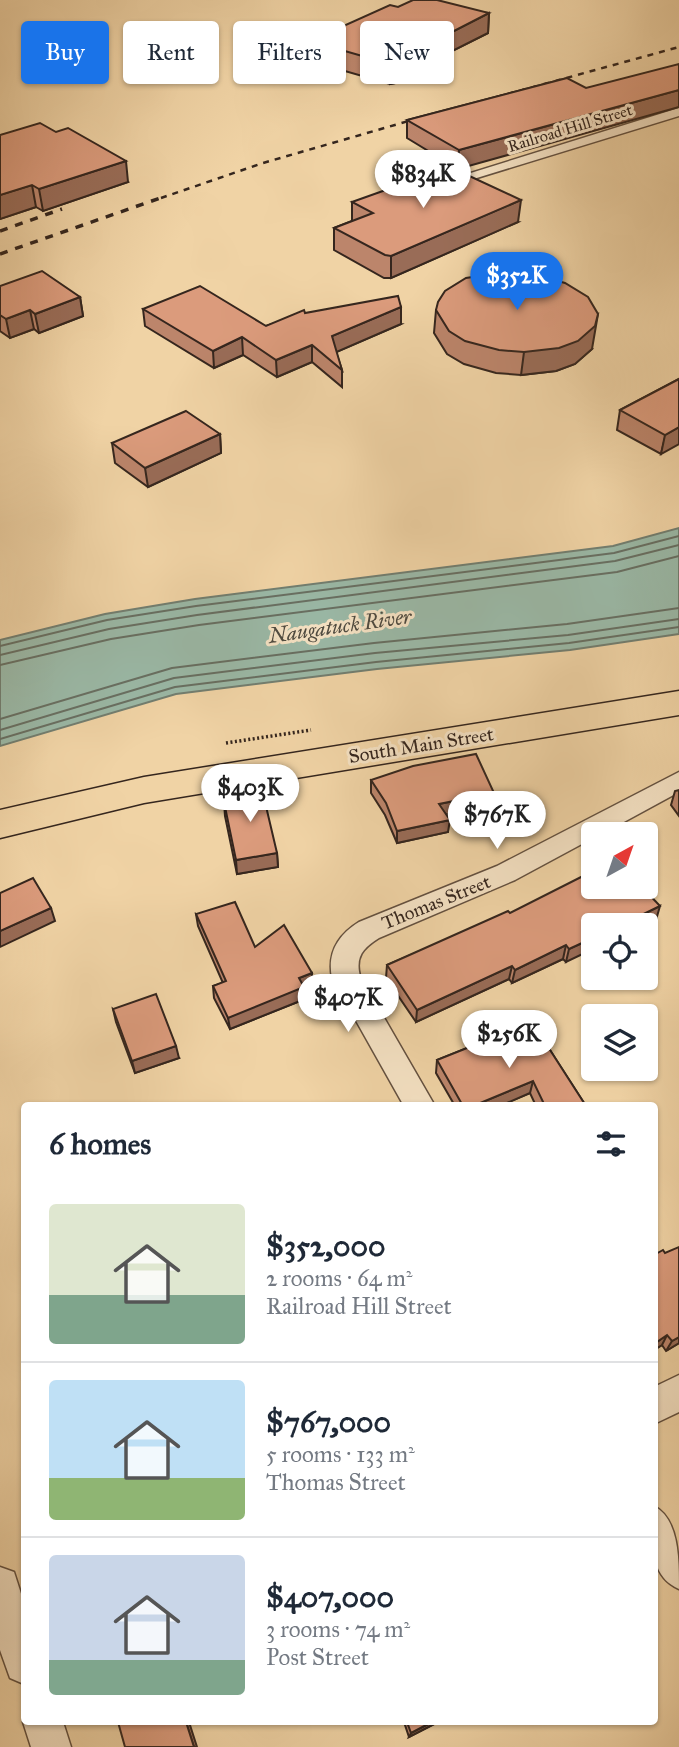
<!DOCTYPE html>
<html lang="en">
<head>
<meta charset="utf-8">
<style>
  :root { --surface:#fff; --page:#f6f6f7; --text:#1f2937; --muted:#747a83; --line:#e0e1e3; --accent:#1a73e8 }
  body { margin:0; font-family:"IM FELL Great Primer",serif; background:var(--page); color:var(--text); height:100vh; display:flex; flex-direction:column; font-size:26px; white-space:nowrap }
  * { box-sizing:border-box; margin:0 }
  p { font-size:23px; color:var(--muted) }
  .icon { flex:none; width:38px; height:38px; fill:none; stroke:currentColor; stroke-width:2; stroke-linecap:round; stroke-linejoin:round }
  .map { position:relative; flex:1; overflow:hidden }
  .sheet { position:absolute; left:21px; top:1102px; width:637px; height:623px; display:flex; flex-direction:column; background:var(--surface); border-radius:7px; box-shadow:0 2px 5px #0004 }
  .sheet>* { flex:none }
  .banner { position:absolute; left:21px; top:21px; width:637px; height:63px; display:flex; gap:14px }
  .needle { width:46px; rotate:40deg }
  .controls { position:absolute; left:581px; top:822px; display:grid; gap:14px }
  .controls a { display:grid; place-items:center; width:77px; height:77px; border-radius:7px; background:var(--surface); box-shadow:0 2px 5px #0004; font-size:35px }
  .price { position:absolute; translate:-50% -60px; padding:0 16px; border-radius:24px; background:#fff; color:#222; font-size:23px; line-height:46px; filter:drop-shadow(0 2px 4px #0008) }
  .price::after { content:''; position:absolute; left:50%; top:42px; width:21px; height:16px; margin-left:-10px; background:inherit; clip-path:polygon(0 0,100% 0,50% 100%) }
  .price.active { background:var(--accent); color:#fff }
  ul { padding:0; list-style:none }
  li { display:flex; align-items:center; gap:21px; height:175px; padding:0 28px }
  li+li { border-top:2px solid var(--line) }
  li span { display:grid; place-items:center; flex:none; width:196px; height:140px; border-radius:7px; color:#555 }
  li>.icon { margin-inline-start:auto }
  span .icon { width:84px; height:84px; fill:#fffc; stroke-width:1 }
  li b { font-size:30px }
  h2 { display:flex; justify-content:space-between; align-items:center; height:84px; padding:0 28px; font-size:30px }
  .pill { padding:0 24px; border-radius:7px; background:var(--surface); box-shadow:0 2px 5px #0004; font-size:24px; line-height:63px }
  .pill.active { background:var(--accent); color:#fff }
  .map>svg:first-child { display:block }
  .water { fill:#9ab8a6; stroke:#727e70; stroke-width:2 }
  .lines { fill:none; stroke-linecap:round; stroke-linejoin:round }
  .shore { stroke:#686f62; stroke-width:2 }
  .minor-casing { stroke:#645140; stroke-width:3 }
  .primary-casing { stroke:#35261e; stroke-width:3 }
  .path { stroke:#35261e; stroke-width:3.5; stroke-dasharray:2 2.5; stroke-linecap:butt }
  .minor { fill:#f5e2c4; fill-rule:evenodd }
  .primary { fill:#f0d3a5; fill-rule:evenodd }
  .rail-far1 { stroke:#35261e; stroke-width:2.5; stroke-dasharray:6 6; stroke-linecap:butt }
  .rail { stroke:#35261e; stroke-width:3.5; stroke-dasharray:8 8; stroke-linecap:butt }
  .wall { fill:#bc856b; stroke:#35261e; stroke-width:2 }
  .shaded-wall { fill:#996c57; stroke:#35261e; stroke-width:2 }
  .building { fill:#db9b7c; stroke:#35261e; stroke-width:2 }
  .labels { text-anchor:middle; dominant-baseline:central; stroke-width:6; stroke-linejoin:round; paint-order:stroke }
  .far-street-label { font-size:16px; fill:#35261e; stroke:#f5e2c4 }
  .street-label { font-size:19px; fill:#35261e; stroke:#f5e2c4 }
  .water-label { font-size:21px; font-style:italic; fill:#4e4a40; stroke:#f5e2c4 }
</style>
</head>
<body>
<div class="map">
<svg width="679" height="1747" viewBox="0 0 679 1747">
  <rect width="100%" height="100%" fill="#f0d3a5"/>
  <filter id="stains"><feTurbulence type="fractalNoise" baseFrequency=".00286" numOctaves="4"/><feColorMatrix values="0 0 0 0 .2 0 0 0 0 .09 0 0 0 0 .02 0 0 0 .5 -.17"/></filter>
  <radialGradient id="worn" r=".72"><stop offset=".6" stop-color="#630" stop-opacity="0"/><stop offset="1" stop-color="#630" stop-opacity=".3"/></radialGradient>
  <polygon class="water" points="679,528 679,634 570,650 377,669 176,694 0,746 0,640 105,614 195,599 613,546"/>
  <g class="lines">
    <g class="shore">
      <polyline points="0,646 107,620 196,606 614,553 679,536"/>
      <polyline points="0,655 109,629 197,615 615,561 679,545"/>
      <polyline points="0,665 111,639 199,625 617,572 679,556"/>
      <polyline points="0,719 172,668 374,643 567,624 679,608"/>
      <polyline points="0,730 174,678 375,653 568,635 679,619"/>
      <polyline points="0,739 175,687 376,662 569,643 679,627"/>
    </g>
    <defs>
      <g id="minor">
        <polygon points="679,108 679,116 441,189 436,190 429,186"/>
        <path d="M679 772V792L600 835H593V838L515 880 379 938C363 948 355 957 360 976L435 1106H404L332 978C327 953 338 935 359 922L497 866Z"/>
        <polygon points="679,1375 679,1412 654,1424 654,1387"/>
        <path d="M654 1506C679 1519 679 1559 679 1589 646 1575 654 1536 654 1506Z"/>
        <polygon points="0,1567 14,1572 24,1603 24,1684 10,1678 0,1650"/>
        <polygon points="24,1718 24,1722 63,1722 71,1747 31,1747 23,1722"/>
      </g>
      <polygon id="primary" points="679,691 679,715 144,803 0,838 0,810 144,777"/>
    </defs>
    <use href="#minor" class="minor-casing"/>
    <use href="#primary" class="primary-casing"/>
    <polyline class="path" points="226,743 311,730"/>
    <use href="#minor" class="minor"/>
    <use href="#primary" class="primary"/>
    <g class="rail-far1">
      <polyline points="497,97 679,47"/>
      <polyline points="161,198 263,163 426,116"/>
    </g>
    <g class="rail">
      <polyline points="0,231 62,209"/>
      <polyline points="0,254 166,196"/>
    </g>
  </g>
  <g class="wall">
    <polygon points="398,7 489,13 488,33 446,54 446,56 441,59 441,62 401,82 390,84 310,61 310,41"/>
    <polygon points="567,78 458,169 407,138 407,120"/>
    <polygon points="56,132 128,182 43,211 36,207 0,219 0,135"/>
    <polygon points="352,202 518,222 391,278 384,278 334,250 334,228 352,221"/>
    <polygon points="0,286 80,297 83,316 39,333 34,329 10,338 0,331"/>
    <polygon points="143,309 266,326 305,313 401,324 336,352 342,370 342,387 312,362 277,377 243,355 214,368 145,326"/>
    <polygon points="436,310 592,349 575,364 556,371 521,375 496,373 464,364 447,354 434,333"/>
    <polygon points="679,379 661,454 617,430 620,410"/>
    <polygon points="220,434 221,453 148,487 115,463 112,443"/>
    <polygon points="371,780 493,806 446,815 448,832 397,843 385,815 371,793"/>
    <polygon points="231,790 277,853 278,867 237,874 225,816 224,802 233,801"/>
    <polygon points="679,790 679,816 671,805 675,791"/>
    <polygon points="510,913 656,920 643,926 593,926 566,962 563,959 512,983 509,979 416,1022 386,978 387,965"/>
    <polygon points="196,914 255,947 312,985 304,988 305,999 230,1029 214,998 213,986 223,983 198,926"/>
    <polygon points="113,1009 179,1058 135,1073 116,1022"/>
    <polygon points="532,1022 586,1106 536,1106 530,1093 500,1106 455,1106 436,1073 437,1060"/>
    <polygon points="654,1255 679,1343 666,1351 662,1345 654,1350"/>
    <polygon points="404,1722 438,1722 409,1737"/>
  </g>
  <g class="shaded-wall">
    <polygon points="489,13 488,33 446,54 446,56 441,59 441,62 401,82 390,84 390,64 438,41 444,36"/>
    <polygon points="679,90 679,107 458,169 459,150"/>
    <polygon points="126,161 128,182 43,211 39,189"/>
    <polygon points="32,185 36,207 0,219 0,195"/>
    <polygon points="521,200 518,222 391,278 391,256"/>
    <polygon points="80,297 83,316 39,333 35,314"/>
    <polygon points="401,307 401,324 332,354 332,336"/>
    <polygon points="30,310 34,329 10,338 6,319"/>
    <polygon points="598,314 592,349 575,364 556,371 521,375 524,352"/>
    <polygon points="242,337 243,355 214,368 213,351"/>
    <polygon points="312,345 312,362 277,377 276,360"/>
    <polygon points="679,427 679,444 661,454 665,435"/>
    <polygon points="220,434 221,453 148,487 145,468"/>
    <polygon points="494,793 493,806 438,816 439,804"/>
    <polygon points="450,820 448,832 397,843 397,831"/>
    <polygon points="277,853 278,867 237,874 236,860"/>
    <polygon points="660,906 656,920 643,926 619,926"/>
    <polygon points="51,908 55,921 0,947 0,931"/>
    <polygon points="593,938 593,949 566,962 569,949"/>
    <polygon points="566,945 563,959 512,983 515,970"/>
    <polygon points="512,966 509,979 416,1022 417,1010"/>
    <polygon points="312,973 312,985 304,988 305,999 230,1029 228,1018 299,978"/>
    <polygon points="176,1046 179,1058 135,1073 132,1061"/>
    <polygon points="533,1081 530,1093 500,1106 473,1106"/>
    <polygon points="667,1335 662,1345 654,1350 654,1344"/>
    <polygon points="679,1337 679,1343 666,1351 672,1341"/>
    <polygon points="186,1722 189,1722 197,1747 194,1747"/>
    <polygon points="432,1722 438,1722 409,1737 411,1733"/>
  </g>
  <g class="building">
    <polygon points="413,0 437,0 489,13 444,36 447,37 438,41 442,42 402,62 390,64 310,41 390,5 398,7"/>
    <polygon points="679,64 679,90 459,150 407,120 567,78 586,88"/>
    <polygon points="40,123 56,132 68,128 126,161 39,189 32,185 0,195 0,135"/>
    <polygon points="450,167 521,200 391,256 385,255 334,228 373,213 352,202"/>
    <polygon points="42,271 80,297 35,314 30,310 6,319 0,315 0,286"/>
    <polygon points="499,273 533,274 565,283 588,297 598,314 595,326 578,341 559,348 524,352 499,350 465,341 449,331 436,310 438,302 445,291 466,278"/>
    <polygon points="200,286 266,326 304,310 305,313 398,296 401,307 332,336 342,370 312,345 276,360 242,337 213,351 143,309"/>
    <polygon points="679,379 679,427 665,435 620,410"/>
    <polygon points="186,411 220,434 145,468 112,443"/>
    <polygon points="476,754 494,793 439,804 450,820 397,831 386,803 371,780 413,766"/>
    <polygon points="261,785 277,853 236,860 224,802 234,800 231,790"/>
    <polygon points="593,871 593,887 642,887 660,906 619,926 593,926 593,938 569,949 566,945 515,970 512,966 417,1010 387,965 508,911 510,913"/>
    <polygon points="33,878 51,908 0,931 0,893"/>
    <polygon points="235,902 255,947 284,925 312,973 299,978 304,987 228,1018 213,986 226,981 196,914"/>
    <polygon points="156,994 176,1046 132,1061 113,1009"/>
    <polygon points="532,1022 586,1106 545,1106 533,1081 473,1106 463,1106 437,1060"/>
    <polygon points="679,1247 679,1337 672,1341 667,1335 654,1344 654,1255 663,1250 665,1253"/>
    <polygon points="118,1722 186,1722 194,1747 125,1747"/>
    <polygon points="407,1722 432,1722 411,1733"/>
  </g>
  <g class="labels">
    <g class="far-street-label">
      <text transform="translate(570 128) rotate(-17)">Railroad Hill Street</text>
    </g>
    <g class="street-label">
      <text transform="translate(421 745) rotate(-9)">South Main Street</text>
      <text transform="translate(436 902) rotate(-22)">Thomas Street</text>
    </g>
    <g class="water-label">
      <text transform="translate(340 626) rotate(-8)">Naugatuck River</text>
    </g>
  </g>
  <rect width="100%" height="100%" filter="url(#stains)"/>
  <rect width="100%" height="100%" fill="url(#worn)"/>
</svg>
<div class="controls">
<a><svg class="needle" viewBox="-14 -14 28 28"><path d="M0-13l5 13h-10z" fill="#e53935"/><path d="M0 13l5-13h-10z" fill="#747a83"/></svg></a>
<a><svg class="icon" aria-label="locate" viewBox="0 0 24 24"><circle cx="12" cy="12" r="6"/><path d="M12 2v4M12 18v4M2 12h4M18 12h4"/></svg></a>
<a><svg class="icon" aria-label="layers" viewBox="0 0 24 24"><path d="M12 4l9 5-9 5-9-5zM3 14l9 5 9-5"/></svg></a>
</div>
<b class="price" style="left:423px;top:210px">$834K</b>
<b class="price active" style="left:517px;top:312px">$352K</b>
<b class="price" style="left:250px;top:824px">$403K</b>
<b class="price" style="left:497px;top:851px">$767K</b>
<b class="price" style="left:348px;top:1034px">$407K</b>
<b class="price" style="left:509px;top:1070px">$256K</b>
<div class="banner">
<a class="pill active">Buy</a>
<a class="pill">Rent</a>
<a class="pill">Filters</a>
<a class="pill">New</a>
</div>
<section class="sheet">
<h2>6 homes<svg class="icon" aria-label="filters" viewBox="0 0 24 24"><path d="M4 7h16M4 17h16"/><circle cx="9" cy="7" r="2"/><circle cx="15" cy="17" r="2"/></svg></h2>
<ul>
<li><span style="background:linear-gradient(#dfe7d0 65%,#7fa58c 0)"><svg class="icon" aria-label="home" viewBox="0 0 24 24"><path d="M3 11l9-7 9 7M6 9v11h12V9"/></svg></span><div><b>$352,000</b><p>2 rooms · 64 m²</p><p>Railroad Hill Street</p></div></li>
<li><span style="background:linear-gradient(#bfe0f5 70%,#8fb573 0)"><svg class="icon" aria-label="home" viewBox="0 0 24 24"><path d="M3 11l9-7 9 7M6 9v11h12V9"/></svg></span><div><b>$767,000</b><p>5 rooms · 133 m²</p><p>Thomas Street</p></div></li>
<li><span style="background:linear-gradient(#c9d6e8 75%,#7fa58c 0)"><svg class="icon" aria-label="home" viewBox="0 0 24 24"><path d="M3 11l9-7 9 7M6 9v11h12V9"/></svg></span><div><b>$407,000</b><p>3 rooms · 74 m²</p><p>Post Street</p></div></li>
</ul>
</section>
</div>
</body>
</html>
